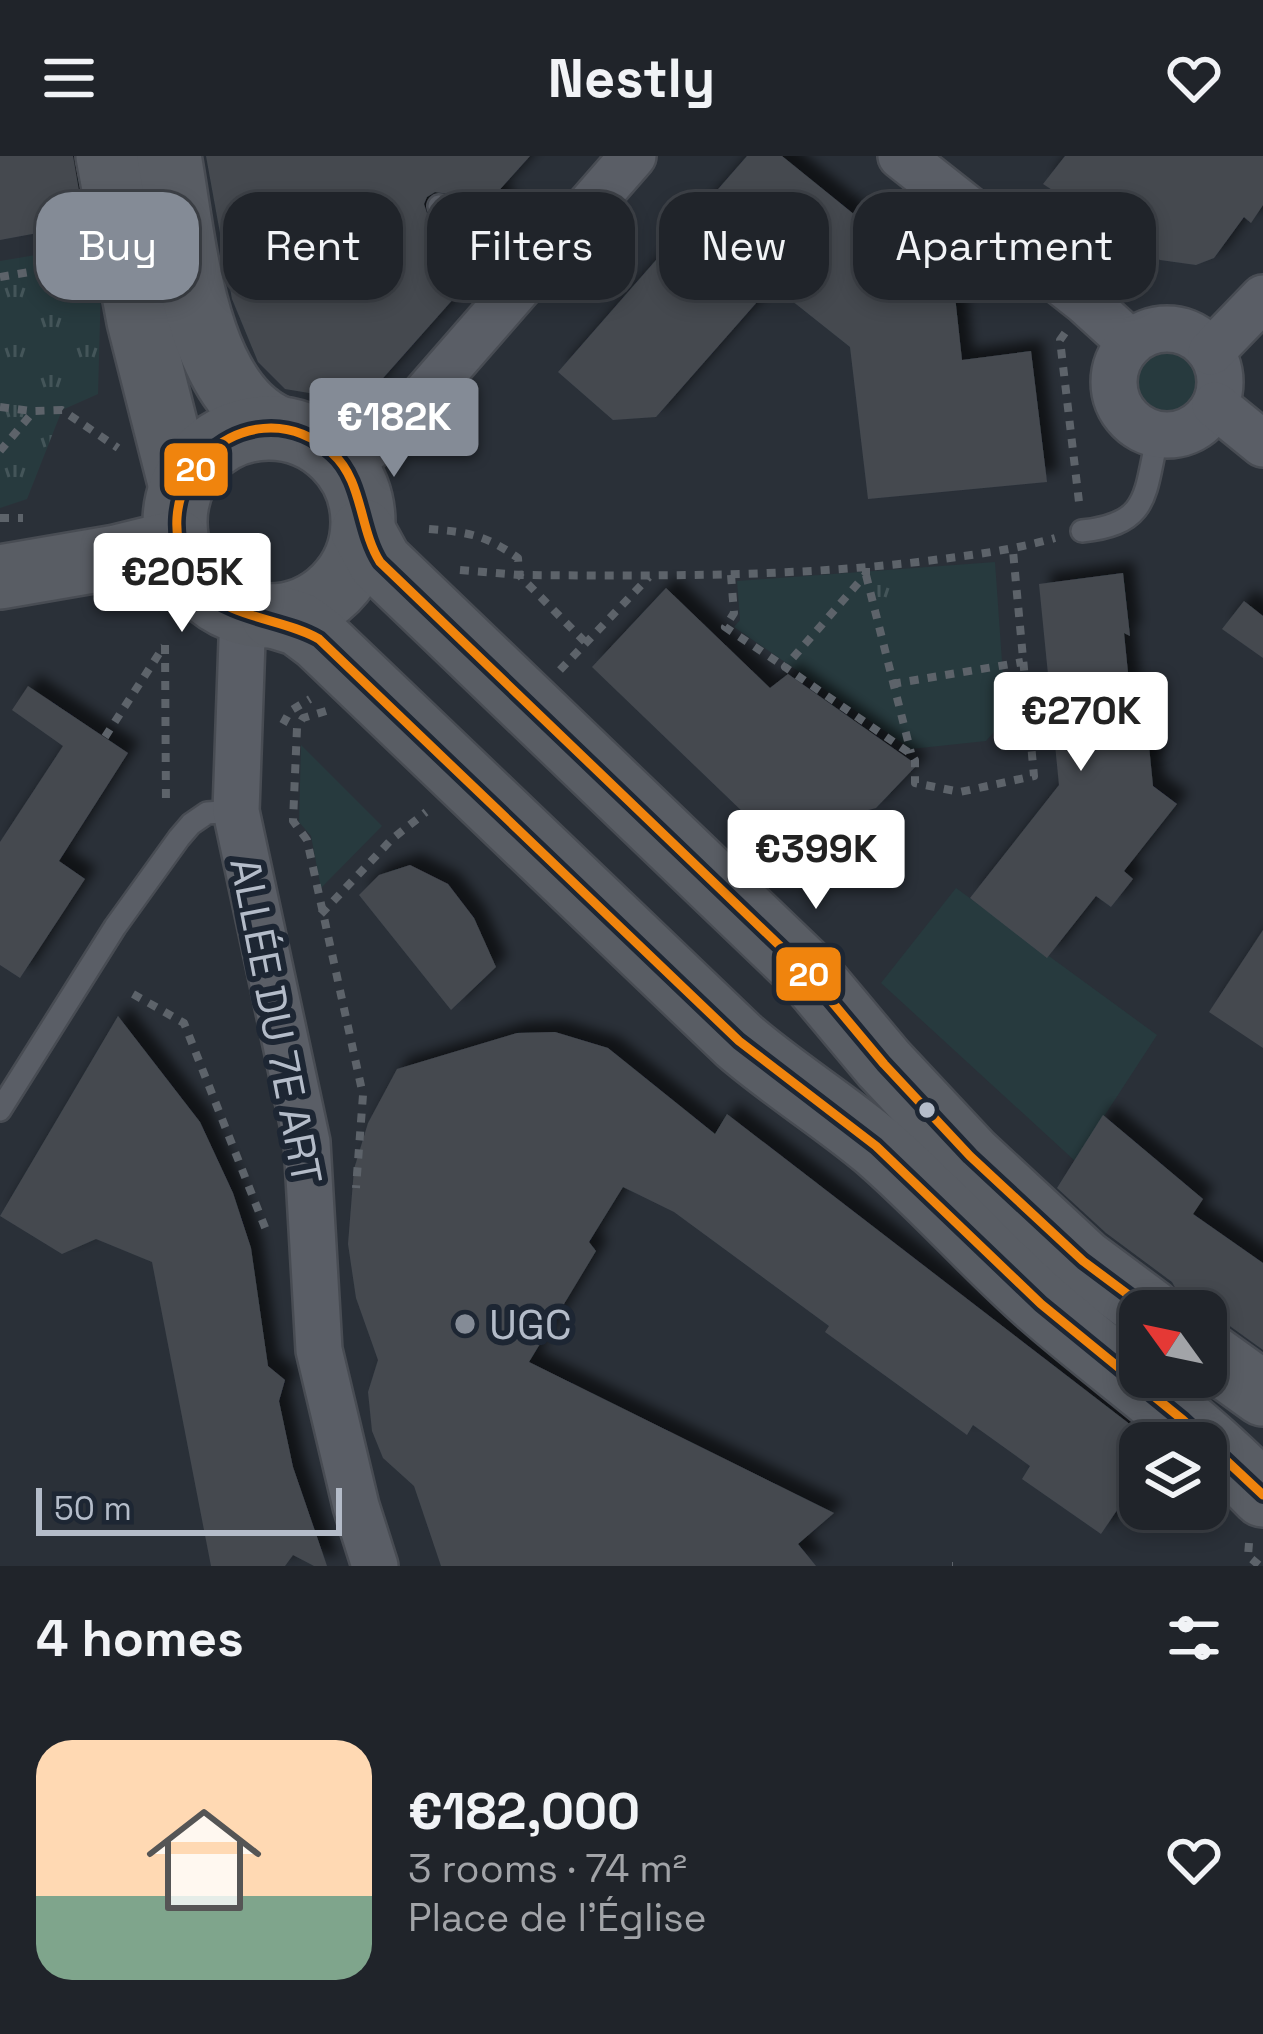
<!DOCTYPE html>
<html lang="en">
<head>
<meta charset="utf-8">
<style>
  :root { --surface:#20242a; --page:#2d3036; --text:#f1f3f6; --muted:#a2a4a8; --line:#3d4147; --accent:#848b96 }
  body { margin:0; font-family:"Space Grotesk",sans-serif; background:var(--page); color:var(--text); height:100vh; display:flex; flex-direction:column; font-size:45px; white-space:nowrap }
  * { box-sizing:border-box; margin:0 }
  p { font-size:39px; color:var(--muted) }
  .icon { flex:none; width:66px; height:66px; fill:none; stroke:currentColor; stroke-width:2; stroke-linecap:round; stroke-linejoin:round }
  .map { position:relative; height:1410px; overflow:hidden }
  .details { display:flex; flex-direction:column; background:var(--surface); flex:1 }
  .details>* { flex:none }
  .banner { position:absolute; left:36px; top:36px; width:1191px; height:108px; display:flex; gap:24px }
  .needle { width:78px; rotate:303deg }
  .controls { position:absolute; left:1119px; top:1134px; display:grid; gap:24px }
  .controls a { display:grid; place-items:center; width:108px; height:108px; border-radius:24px; background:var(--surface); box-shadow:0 6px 18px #0003,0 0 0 3px var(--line); font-size:60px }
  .scale { position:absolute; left:36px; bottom:30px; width:306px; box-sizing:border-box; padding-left:12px; border:6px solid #b4bcc9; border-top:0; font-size:33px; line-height:42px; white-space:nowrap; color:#b4bcc9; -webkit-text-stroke:9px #1d2633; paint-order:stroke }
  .price { position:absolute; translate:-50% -102px; padding:0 27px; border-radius:12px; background:#fff; color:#222; font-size:39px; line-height:78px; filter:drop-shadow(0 3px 6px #0008) }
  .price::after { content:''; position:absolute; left:50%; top:72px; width:36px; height:27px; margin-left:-18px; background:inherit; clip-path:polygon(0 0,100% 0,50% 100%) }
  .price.on { background:var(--accent); color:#fff }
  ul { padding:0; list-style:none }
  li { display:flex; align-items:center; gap:36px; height:300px; padding:0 36px }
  li span { display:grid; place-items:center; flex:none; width:336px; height:240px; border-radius:36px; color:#555 }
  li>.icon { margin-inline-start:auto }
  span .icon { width:144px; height:144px; fill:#fffc; stroke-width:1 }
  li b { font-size:51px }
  h2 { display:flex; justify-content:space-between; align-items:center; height:144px; padding:0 36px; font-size:51px }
  .pill { padding:0 42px; border-radius:36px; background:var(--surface); box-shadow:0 6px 18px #0003,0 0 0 3px var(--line); font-size:42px; line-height:108px }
  .pill.on { background:var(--accent); color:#fff }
  header { display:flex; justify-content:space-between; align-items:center; height:156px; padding:0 36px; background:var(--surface); font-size:54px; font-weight:700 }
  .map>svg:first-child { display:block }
  .grass { fill:#273a3e }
  .park { fill:url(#park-tufts) }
  .building { fill:#444950; filter:url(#shadow) }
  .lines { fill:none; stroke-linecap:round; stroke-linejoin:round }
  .lane-casing { stroke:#484c53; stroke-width:26 }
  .street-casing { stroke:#484c53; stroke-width:50 }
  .secondary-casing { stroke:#484c53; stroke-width:68 }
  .path { stroke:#5d636a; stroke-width:8; stroke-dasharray:9 9; stroke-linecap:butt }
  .lane { stroke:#5a5e66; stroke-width:21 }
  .street { stroke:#5a5e66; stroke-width:45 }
  .secondary { stroke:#595d64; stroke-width:63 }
  .bus-1-casing { stroke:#1d2633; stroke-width:18 }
  .bus-1 { stroke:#f0840d; stroke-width:9 }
  .bus-dot { fill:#b4bcc9; stroke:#1d2633; stroke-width:4.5 }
  .poi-dot { fill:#848b96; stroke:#1d2633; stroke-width:4.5 }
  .labels { text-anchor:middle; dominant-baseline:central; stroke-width:12; stroke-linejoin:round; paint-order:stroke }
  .street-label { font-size:42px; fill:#b4bcc9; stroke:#1d2633 }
  .poi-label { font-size:42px; fill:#b4bcc9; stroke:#1d2633; text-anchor:start }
  .line-badge { stroke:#1d2633; stroke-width:4.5 }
  .badge-label { font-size:33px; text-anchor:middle; font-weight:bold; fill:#fff }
</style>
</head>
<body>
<header><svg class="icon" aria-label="menu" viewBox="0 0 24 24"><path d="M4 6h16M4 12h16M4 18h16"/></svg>Nestly<svg class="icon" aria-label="heart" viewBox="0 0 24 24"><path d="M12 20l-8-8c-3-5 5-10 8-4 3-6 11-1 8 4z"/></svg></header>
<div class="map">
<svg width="1263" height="1410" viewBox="0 0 1263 1410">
  <defs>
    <pattern id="park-tufts" width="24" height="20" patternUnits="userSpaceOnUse" patternTransform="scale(3)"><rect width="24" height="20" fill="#273a3e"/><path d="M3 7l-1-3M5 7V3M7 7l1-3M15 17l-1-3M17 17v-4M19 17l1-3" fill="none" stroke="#445559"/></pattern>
    <filter id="shadow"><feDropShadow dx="11" dy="-11" stdDeviation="6" flood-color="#0009"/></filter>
  </defs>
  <rect width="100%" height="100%" fill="#2a3038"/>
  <g class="grass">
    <circle cx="1166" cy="229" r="34"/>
    <polygon points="995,406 1006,562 986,585 911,593 734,471 740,464 737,425"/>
    <polygon points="301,589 382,670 321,732 311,680 299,666"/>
    <polygon points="956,732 1157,879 1075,1005 881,827"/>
  </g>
  <g class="park">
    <polygon points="102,88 98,238 62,254 27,343 0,352 0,105"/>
    <polygon points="928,419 929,451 882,459 874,425"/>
  </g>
  <g class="building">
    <polygon points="0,0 73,0 87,81 46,88 43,76 0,84"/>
    <polygon points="206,0 530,0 495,39 511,54 490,75 448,38 435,36 427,41 424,48 428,60 469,96 464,100 479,114 353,256 315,238 285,233 258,206 232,143"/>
    <polygon points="747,0 782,0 955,140 962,204 1031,195 1047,326 868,343 850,191 772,129 656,261 613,264 558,216"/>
    <polygon points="1065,0 1263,0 1263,49 1251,67 1244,61 1214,102 1196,109 1160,104 1043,28"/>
    <polygon points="1123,417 1130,480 1124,477 1135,585 1147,570 1153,630 1177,648 1124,715 1133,723 1111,751 1096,740 1047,802 970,742 1059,629 1039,428"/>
    <polygon points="666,432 770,532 788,518 917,609 876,652 850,659 800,711 592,511"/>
    <polygon points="1244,445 1263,460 1263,502 1222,473"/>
    <polygon points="28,530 128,597 59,705 85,723 20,822 0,809 0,686 63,590 12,554"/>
    <polygon points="410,709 448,728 474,762 496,811 451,854 359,739 379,719"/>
    <polygon points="1263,774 1263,892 1209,856"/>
    <polygon points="118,860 200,966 233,1037 251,1092 268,1210 285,1224 279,1245 293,1311 327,1410 314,1410 293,1399 285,1410 211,1410 152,1106 96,1083 62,1098 0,1060"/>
    <polygon points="555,876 608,892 715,978 727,958 1140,1276 1140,1320 1101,1378 1022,1323 1030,1310 973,1269 967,1279 825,1176 829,1170 674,1056 623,1031 589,1086 596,1095 529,1206 834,1357 798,1388 816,1410 441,1410 414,1330 383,1302 372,1275 368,1236 378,1204 356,1142 348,1088 354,1013 368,967 397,913 517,877"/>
    <polygon points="1103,959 1203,1043 1193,1058 1263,1107 1263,1194 1227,1168 1206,1162 1206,1155 1188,1155 1172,1126 1106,1077 1057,1032"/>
  </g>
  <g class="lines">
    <defs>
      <g id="lane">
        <polyline points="439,50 525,125"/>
        <path d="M1082 375C1151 368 1144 337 1158 279"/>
        <polyline points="0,954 115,771 179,682 191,668 207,657 236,655"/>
      </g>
      <g id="street">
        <polyline points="901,0 1086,146 1131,187"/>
        <circle cx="1167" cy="226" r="53"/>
        <polyline points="1211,196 1263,142"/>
        <polyline points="1215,249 1263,288"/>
        <polyline points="344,310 396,272 633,0"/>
        <polyline points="247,458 242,484 236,655 307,986 319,1194 356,1350 375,1410"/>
      </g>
      <g id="secondary">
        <polyline points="108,0 139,165 181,331"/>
        <path d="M169 0C184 80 193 236 278 272"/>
        <circle cx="269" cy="366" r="94"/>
        <polyline points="363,375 380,406 807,816 884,908 970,1000 1083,1105 1150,1155"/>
        <polyline points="0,421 116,401 177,386"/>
        <path d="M273 460 299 468 319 483 739 885C783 923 832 953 876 990 934 1040 984 1098 1041 1148 1114 1212 1196 1268 1263 1339"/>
        <polyline points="1206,1197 1263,1238"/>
      </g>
    </defs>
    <use href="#lane" class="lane-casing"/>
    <use href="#street" class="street-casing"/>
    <use href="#secondary" class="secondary-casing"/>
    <g class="path">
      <polyline points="0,121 78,108"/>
      <polyline points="1065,177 1060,184 1079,346"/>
      <polyline points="0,251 32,255"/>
      <polyline points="0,295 34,255 62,254 118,292"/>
      <polyline points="0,362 23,362"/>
      <path d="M429 373C468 376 486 379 518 402L519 419C652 420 786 421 918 406 965 400 1010 395 1055 382"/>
      <polyline points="866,412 866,418 785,511 911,598 915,604 915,627 960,636 1034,620 1013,395"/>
      <polyline points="460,414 519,419 586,487"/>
      <polyline points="731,419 734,457 725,471 785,511"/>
      <polyline points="866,419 911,597"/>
      <polyline points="165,489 166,649"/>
      <polyline points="560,514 649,421"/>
      <polyline points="892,528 1023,506"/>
      <polyline points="326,555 303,562 297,572 293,665 307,684 363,939 356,1032"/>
      <polyline points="283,568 290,555 310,543"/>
      <polyline points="105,581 164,490"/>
      <polyline points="321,758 392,683 426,656"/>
      <polyline points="133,838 184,867 268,1079"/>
      <polyline points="1249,1387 1248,1400 1260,1410"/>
      <polyline points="952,1410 953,1410"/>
    </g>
    <use href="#lane" class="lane"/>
    <use href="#street" class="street"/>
    <use href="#secondary" class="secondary"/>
    <defs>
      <path id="bus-1" d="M1150 1155 1083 1105 970 1000 884 908 807 816 380 406C359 373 363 324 332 297 244 219 124 341 202 431 230 463 283 462 319 483L739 885 876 990 1041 1148 1183 1264 1263 1339"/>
    </defs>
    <use href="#bus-1" class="bus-1-casing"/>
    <use href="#bus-1" class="bus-1"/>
  </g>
  <circle class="bus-dot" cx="927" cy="954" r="10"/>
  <circle class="poi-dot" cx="465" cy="1168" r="12"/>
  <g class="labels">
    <g class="street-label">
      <text transform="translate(276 865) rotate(79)">ALLÉE DU 7E ART</text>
    </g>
    <g class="poi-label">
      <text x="489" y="1168">UGC</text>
    </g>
  </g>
  <g class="line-badge">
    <rect x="162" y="285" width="68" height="57" rx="12" fill="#f0840d"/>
    <rect x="774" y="789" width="69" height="58" rx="12" fill="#f0840d"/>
  </g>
  <g class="badge-label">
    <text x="196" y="325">20</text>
    <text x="809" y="830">20</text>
  </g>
</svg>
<div class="controls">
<a><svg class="needle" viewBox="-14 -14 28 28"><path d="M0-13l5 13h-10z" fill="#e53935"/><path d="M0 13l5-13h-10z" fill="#a2a4a8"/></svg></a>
<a><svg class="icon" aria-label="layers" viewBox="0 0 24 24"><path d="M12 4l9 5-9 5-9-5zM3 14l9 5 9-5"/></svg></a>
</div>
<div class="scale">50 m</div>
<b class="price on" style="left:394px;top:324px">€182K</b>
<b class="price" style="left:182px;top:479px">€205K</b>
<b class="price" style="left:1081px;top:618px">€270K</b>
<b class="price" style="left:816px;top:756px">€399K</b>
<div class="banner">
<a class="pill on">Buy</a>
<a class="pill">Rent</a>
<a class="pill">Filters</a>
<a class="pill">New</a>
<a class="pill">Apartment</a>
</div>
</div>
<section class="details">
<h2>4 homes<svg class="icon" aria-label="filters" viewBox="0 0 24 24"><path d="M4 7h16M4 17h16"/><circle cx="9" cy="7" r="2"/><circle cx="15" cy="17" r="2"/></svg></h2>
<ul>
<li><span style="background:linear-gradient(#ffd9b3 65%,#7fa58c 0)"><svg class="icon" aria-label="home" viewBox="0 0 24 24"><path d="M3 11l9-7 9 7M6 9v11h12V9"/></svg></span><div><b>€182,000</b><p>3 rooms · 74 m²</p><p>Place de l'Église</p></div><svg class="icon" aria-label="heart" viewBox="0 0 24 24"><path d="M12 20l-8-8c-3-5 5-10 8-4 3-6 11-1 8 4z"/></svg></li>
</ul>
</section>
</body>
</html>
